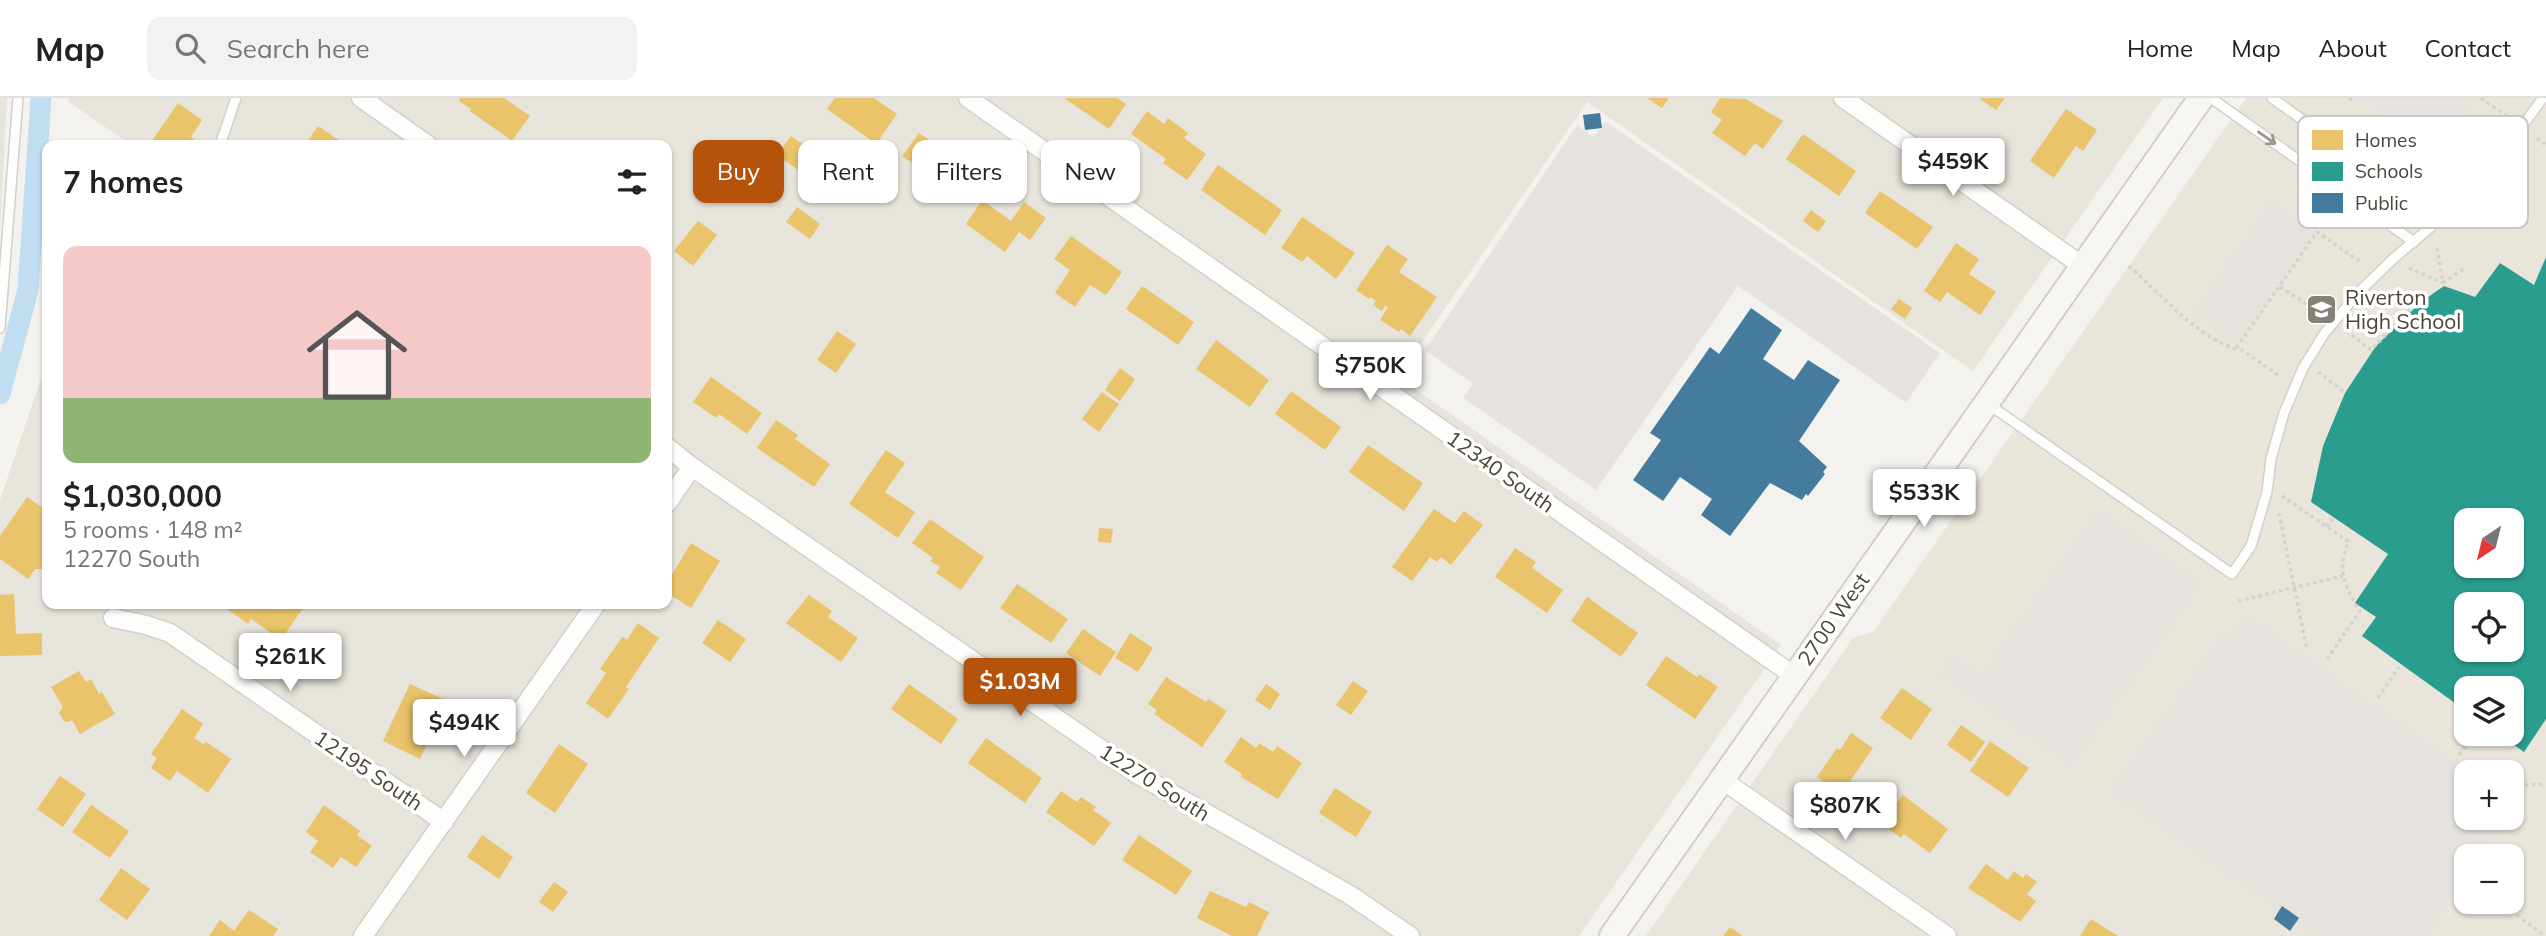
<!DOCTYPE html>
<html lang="en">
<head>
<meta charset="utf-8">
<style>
  :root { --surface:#fff; --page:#f2f2f2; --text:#222; --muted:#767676; --line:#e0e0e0; --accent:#b45309 }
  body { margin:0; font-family:Mulish,sans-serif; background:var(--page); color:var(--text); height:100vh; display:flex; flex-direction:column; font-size:26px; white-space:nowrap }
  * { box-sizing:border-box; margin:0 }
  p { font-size:23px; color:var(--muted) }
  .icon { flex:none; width:38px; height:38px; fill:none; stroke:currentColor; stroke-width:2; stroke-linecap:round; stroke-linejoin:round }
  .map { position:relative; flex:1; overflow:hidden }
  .drawer { position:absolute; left:42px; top:42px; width:630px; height:469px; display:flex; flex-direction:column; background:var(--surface); border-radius:14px; box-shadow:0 2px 5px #0004 }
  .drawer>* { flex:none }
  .guide { position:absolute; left:693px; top:42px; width:665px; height:63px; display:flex; gap:14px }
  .needle { width:46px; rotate:215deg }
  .buttons { position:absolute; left:2454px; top:410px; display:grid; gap:14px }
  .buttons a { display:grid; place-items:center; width:70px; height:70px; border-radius:14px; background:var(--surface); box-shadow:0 2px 5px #0004; font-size:35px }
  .price { position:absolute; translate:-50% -60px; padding:0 16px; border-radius:7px; background:#fff; color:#222; font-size:23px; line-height:46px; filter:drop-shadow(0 2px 4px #0008) }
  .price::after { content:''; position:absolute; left:50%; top:42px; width:21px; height:16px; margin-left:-10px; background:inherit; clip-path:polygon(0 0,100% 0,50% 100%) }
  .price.selected { background:var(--accent); color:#fff }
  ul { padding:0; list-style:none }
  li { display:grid; align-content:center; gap:14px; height:371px; padding:0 21px }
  li span { display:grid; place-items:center; height:217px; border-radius:14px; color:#555 }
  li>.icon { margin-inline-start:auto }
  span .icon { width:126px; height:126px; fill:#fffc; stroke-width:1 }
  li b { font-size:30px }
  h2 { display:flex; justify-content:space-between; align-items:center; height:84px; padding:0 21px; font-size:30px }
  .tag { padding:0 24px; border-radius:14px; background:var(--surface); box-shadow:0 2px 5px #0004; font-size:24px; line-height:63px }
  .tag.selected { background:var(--accent); color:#fff }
  header { display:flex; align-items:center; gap:42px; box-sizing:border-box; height:98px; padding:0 35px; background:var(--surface); border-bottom:2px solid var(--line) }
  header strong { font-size:33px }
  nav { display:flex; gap:38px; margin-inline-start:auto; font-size:24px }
  .search { width:490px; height:63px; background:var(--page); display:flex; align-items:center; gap:18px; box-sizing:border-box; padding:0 24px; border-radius:14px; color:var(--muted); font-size:26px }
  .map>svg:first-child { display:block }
  .residential { fill:#e7e4dc }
  .education { fill:#eae5da; fill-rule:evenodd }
  .parking { fill:#e6e3df }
  .homes { fill:#e9c46a }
  .schools { fill:#2a9d8f; fill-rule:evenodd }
  .public { fill:#457b9d }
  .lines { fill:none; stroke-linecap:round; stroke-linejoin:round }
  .canal { stroke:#c0ddf1; stroke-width:21 }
  .lane-casing { stroke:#d2d0cb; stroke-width:12 }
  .street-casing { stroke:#d2d0cb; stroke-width:21 }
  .secondary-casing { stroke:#d3cfc5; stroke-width:28 }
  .path { stroke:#d3d2cc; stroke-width:3.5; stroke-dasharray:3.5 3.5; stroke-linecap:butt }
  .lane { stroke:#fdfdfc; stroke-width:9 }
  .street { stroke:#fdfdfc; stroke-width:18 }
  .secondary { stroke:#f7f6f1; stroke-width:24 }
  .oneway { stroke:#9b9791 }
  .labels { text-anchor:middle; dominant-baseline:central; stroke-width:7; stroke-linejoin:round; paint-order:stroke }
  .poi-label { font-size:21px; fill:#4b4439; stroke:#fff; text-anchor:start }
  .street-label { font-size:21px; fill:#4b4439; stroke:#fff }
  .key { fill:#fff; stroke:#c9c7c4; stroke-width:2 }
  .key-label { font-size:19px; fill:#4b4439 }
</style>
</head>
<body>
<header>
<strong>Map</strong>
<div class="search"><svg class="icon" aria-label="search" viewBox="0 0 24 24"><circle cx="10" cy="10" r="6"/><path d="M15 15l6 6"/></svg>Search here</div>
<nav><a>Home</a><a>Map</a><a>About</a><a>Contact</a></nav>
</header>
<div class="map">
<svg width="2546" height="838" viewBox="0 0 2546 838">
  <rect width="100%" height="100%" fill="#f4f2ee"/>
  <g class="residential">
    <polygon points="0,0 7,0 0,134"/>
    <polygon points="69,0 2163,0 1973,273 1587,4 1398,279 1781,547 1579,838 0,838 0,402 45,268 47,270 47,506 667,506 667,47 131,47 69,4"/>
    <polygon points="1857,538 2288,838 1646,838 1853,540"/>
  </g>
  <path class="education" d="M2246 0H2546V838H2288L1857 538 1871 535 1876 530ZM2466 422H2511V467H2466ZM2466 506H2511V551H2466ZM2466 590H2511V635H2466ZM2466 674H2511V719H2466ZM2466 758H2511V803H2466Z"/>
  <g class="parking">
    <polygon points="2358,0 2478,0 2439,56"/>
    <polygon points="1605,23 1940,255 1906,305 1738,188 1596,392 1463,300 1473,286 1425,252 1577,27 1594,39"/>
    <polygon points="2270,100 2317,134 2237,249 2191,215"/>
    <polygon points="2097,409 2205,484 2072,672 1936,577 1952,555 1981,573"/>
    <polygon points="2246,514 2474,674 2466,674 2466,719 2511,719 2511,700 2521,706 2484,758 2466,758 2466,784 2428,838 2311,838 2106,694 2221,533 2229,537"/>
  </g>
  <g class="homes">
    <polygon points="460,0 504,0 530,18 512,43 470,13 471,11 459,3"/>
    <polygon points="835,0 874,0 897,16 876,46 827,11"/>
    <polygon points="1064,0 1117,0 1126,6 1109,31"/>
    <polygon points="1647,0 1669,0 1662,10"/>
    <polygon points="1720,0 1746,1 1783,23 1763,51 1755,45 1745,58 1712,35 1722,22 1711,14"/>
    <polygon points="1979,0 2005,0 1996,12"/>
    <polygon points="178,5 202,22 191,39 198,44 195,47 149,47"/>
    <polygon points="2066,11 2097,32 2083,53 2076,48 2054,80 2030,63"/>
    <polygon points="1147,13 1164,26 1168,20 1188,35 1184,40 1206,56 1187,82 1163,65 1166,61 1131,36"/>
    <polygon points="318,28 346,47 305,47"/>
    <polygon points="919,35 936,47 937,44 977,72 959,97 902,58"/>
    <polygon points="1803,36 1856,73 1839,98 1786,61"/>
    <polygon points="791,38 817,56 804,76 777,57"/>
    <polygon points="1218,67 1282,112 1265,137 1201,92"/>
    <polygon points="1880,93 1933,129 1917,151 1865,115"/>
    <polygon points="982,102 1011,123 1024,104 1046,120 1030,142 1019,134 1005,154 966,126"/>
    <polygon points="797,109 820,126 810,141 786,124"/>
    <polygon points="1811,112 1826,123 1818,134 1803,123"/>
    <polygon points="1302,119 1355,155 1336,181 1307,158 1302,164 1281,150"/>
    <polygon points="698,123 717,137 693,168 674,153"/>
    <polygon points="1071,138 1122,174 1106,197 1090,187 1075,209 1055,195 1070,172 1054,161"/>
    <polygon points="1956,145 1979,161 1969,176 1996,194 1980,217 1947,194 1940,204 1924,193"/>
    <polygon points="1387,147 1408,161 1399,174 1437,199 1410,238 1401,231 1399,234 1380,222 1388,209 1385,208 1382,213 1373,207 1376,203 1370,199 1369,201 1356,192"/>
    <polygon points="1142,188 1194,224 1178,247 1126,211"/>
    <polygon points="1899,201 1912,210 1905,221 1891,211"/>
    <polygon points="837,233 856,246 836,275 817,262"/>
    <polygon points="1216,242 1269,282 1250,309 1196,271"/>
    <polygon points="1120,270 1135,281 1120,303 1105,292"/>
    <polygon points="711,279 762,315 747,336 719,316 716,320 693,304"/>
    <polygon points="1291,293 1341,329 1325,352 1275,316"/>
    <polygon points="1102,294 1119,306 1099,334 1082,321"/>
    <polygon points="776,322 798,337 795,341 830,366 814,389 757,350"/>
    <polygon points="1368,347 1423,385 1404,413 1349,374"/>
    <polygon points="886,352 905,365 885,394 915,414 898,440 849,406"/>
    <polygon points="27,399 47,413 47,448 43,455 47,463 42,471 35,471 28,481 0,461 0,438"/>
    <polygon points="1434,411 1455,425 1464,413 1483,427 1451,467 1441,459 1437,464 1430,459 1412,483 1392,469"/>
    <polygon points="930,421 984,459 961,492 936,475 940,469 930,463 933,460 912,445"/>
    <polygon points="1099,430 1113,431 1111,445 1098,444"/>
    <polygon points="691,445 720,463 691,510 667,495 667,485"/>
    <polygon points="1515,450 1536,464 1532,470 1563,492 1547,515 1495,479"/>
    <polygon points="1017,486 1068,521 1051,545 1000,510"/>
    <polygon points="14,496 16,536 42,535 42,557 0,558 0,497"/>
    <polygon points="809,497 832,513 828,519 858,540 841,564 786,525"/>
    <polygon points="1587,499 1638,535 1621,559 1571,523"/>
    <polygon points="231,506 304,506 305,507 281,542 251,521 248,526 227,511"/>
    <polygon points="718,522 746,541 730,564 702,545"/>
    <polygon points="638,525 659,540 626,589 629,591 608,621 586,605 606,575 600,571 622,539 627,542"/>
    <polygon points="1083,531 1116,554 1100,578 1066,555"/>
    <polygon points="1130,535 1153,550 1138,574 1115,560"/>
    <polygon points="1666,558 1697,579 1699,576 1718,589 1695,621 1646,587"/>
    <polygon points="79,573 86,584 91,581 99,596 102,594 115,616 80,636 72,622 68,624 64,623 59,615 63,609 51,589"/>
    <polygon points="1166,579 1206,604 1208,601 1227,613 1202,649 1154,616 1157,612 1148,606"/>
    <polygon points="1353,583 1368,593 1351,617 1336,607"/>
    <polygon points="410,586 447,603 420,661 383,643"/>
    <polygon points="909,586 958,621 941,646 891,611"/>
    <polygon points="1266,586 1280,596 1270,612 1255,602"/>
    <polygon points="1902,590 1932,611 1911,642 1880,620"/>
    <polygon points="182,611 203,626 194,640 204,647 206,644 231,661 208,695 177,673 170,683 151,670 157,660 151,656"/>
    <polygon points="1961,627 1985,644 1971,664 1947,647"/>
    <polygon points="1851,635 1873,650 1850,683 1852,684 1843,698 1817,679 1837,650 1840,652"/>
    <polygon points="1241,639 1256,650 1259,645 1273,654 1277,648 1302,665 1278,701 1241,679 1242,676 1224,664"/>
    <polygon points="986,640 1042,680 1025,705 968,665"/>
    <polygon points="1990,643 2029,670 2008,699 1970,673"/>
    <polygon points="559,646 588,666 555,715 526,695"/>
    <polygon points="60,678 86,696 63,729 37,711"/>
    <polygon points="1335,690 1372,714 1356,739 1319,715"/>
    <polygon points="1061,693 1077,704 1081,699 1096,709 1093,712 1111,725 1094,748 1046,714"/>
    <polygon points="1903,697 1948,731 1930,755 1904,736 1901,740 1882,726"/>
    <polygon points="91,707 129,733 110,760 72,734"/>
    <polygon points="324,707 360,733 357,737 372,748 356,769 341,759 333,770 310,754 318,743 306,734"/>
    <polygon points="482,737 513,759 499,781 467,759"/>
    <polygon points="1139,737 1192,773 1176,797 1122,762"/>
    <polygon points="1986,766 2008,782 2014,773 2023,780 2026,776 2037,784 2027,796 2036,803 2020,824 1968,790"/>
    <polygon points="121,770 150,791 127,822 99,802"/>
    <polygon points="554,784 568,794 553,814 539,804"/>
    <polygon points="1210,793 1246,809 1249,804 1269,814 1257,838 1232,838 1197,820"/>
    <polygon points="249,812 278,831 273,838 209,838 220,822 234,833"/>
    <polygon points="2091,821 2118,838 2080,838"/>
    <polygon points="1730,829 1743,838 1723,838"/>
  </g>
  <path class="schools" d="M2546 159V621L2524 654 2497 635H2511V590H2466V613L2362 538 2376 519 2355 505 2388 456 2311 404 2323 348 2345 295 2376 248 2421 204 2444 188 2475 199 2500 165 2534 187ZM2466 422H2511V467H2466ZM2466 506H2511V551H2466Z"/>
  <g class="public">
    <polygon points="1600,15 1602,30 1585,32 1583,17"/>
    <polygon points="1751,210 1782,232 1763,261 1794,282 1808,262 1840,282 1799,343 1827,369 1823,374 1825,376 1808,398 1806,396 1802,402 1770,385 1730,438 1701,417 1712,401 1680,379 1663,403 1633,382 1661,342 1650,335 1710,249 1719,256"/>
    <polygon points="2282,808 2299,820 2290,833 2274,821"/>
  </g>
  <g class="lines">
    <polyline class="canal" points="0,296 28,192 41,0"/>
    <defs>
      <g id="lane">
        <polyline points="2211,0 2414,144"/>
        <polyline points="2272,0 2442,121"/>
        <polyline points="220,47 236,0"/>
        <polyline points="0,230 18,0"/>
        <polyline points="1988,306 2232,476 2251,448 2267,394 2271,361 2284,315 2303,270 2324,236 2358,195 2394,160 2476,91 2543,0"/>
      </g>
      <g id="street">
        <polyline points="361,0 428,47"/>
        <polyline points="968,0 1793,577"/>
        <polyline points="1843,0 2084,169"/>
        <polyline points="667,349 692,369 1137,676 1350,797 1410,838"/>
        <polyline points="667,405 692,369"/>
        <polyline points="113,520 146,527 170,535 444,724"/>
        <polyline points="1721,681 1947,838"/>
        <polyline points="363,838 596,506"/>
      </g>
      <polyline id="secondary" points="1612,838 2201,0"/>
    </defs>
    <use href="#lane" class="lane-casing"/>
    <use href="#street" class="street-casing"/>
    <use href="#secondary" class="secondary-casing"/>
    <g class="path">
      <polyline points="2349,0 2355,4"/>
      <polyline points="2481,0 2508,19"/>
      <polyline points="2376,19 2462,81"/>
      <polyline points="2537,40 2546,47"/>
      <polyline points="2437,150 2443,185"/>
      <path d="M2129 168C2163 198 2195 238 2238 252"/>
      <polyline points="2409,170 2443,185"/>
      <polyline points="2443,185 2465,170"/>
      <polyline points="2280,189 2316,212"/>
      <polyline points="2346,233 2371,252 2424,197"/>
      <polyline points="2318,274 2344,294"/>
      <polyline points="2278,277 2237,249 2317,134 2359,163"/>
      <path d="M2282 398 2349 444C2336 468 2345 492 2360 513L2325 564"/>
      <polyline points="2279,415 2307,552"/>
      <polyline points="2327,429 2332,421"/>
      <polyline points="2238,503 2343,478"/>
      <polyline points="2378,600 2399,569"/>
      <polyline points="2459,657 2475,635"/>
      <polyline points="2511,688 2546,686"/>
      <polyline points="2500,805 2545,838"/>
      <polyline points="2477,838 2478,838"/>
    </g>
    <use href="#lane" class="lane"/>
    <use href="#street" class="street"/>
    <use href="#secondary" class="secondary"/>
  </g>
  <defs><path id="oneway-shaft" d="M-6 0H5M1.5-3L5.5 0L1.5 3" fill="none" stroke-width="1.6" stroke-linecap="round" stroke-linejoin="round" transform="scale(1.75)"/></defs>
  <use class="oneway" href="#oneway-shaft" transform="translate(2267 40) rotate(35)"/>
  <defs>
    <symbol id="school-square" viewBox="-11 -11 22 22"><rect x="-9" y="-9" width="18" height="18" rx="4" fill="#868178" stroke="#fff"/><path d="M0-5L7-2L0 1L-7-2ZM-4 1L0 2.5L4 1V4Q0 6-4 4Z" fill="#fff"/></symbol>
  </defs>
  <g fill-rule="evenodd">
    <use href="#school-square" x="2304" y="194" width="35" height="35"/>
  </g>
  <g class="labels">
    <g class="poi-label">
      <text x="2345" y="199">Riverton<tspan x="2345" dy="24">High School</tspan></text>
    </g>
    <g class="street-label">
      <text transform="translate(1501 373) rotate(35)">12340 South</text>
      <text transform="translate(1833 521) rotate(-55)">2700 West</text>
      <text transform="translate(369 672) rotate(34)">12195 South</text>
      <text transform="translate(1155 684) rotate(32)">12270 South</text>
    </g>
  </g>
  <rect x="2298" y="18" width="230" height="112" rx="10" class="key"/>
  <rect x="2312" y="32" width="31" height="20" fill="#e9c46a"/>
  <rect x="2312" y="64" width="31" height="19" fill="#2a9d8f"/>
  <rect x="2312" y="95" width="31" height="20" fill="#457b9d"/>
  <g class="key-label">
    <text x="2355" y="49">Homes</text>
    <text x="2355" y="80">Schools</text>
    <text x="2355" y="112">Public</text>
  </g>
</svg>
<div class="buttons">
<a><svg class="needle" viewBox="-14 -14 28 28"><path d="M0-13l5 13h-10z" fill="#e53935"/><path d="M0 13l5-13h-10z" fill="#767676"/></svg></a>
<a><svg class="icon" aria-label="locate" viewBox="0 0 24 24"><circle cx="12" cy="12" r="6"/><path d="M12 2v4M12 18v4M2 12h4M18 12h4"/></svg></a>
<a><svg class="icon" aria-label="layers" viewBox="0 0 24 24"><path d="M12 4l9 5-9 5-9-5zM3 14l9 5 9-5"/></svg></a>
<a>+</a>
<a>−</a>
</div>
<b class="price" style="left:1953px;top:100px">$459K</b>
<b class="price" style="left:1370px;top:304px">$750K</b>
<b class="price" style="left:1924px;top:431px">$533K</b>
<b class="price" style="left:290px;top:595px">$261K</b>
<b class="price selected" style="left:1020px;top:620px">$1.03M</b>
<b class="price" style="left:464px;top:661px">$494K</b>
<b class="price" style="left:1845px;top:744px">$807K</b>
<div class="guide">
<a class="tag selected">Buy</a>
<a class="tag">Rent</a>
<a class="tag">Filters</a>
<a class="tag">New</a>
</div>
<section class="drawer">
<h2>7 homes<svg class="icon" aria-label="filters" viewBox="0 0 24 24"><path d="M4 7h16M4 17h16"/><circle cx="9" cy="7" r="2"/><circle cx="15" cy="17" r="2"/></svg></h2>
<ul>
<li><span style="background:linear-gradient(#f6c9c9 70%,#8fb573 0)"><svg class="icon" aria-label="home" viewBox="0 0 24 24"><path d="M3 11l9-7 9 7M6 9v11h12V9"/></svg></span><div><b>$1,030,000</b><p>5 rooms · 148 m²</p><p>12270 South</p></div></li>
</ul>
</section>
</div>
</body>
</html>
